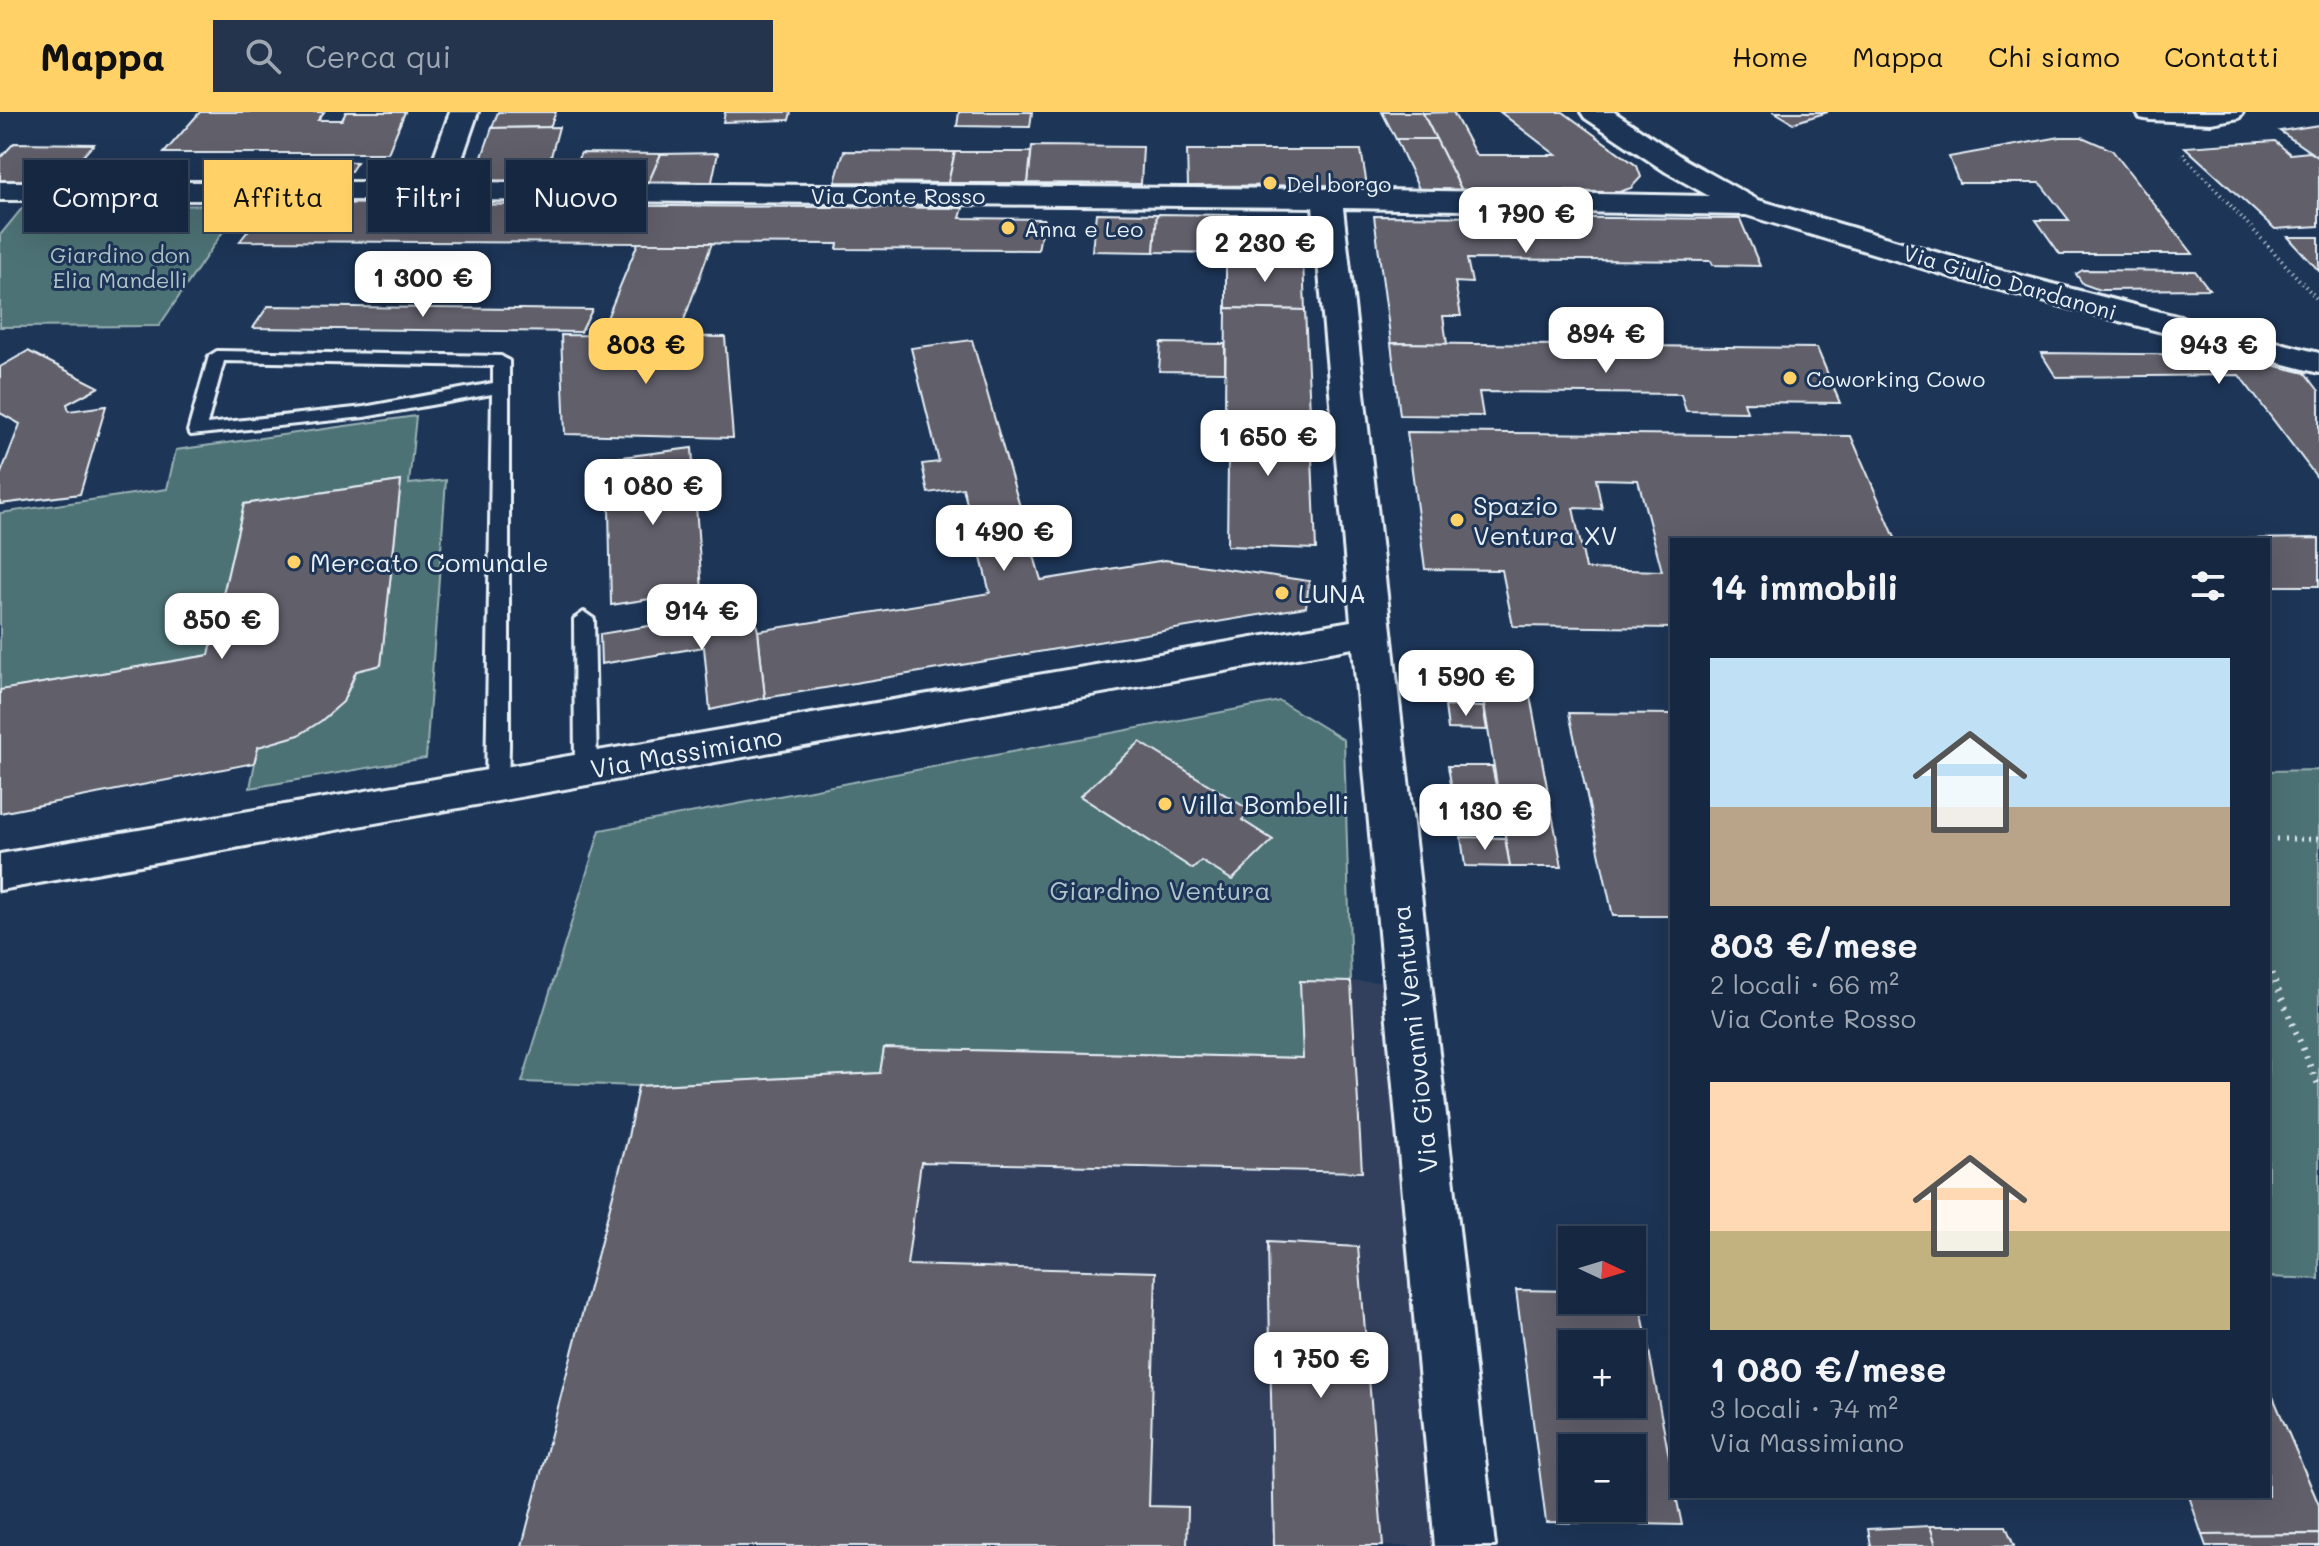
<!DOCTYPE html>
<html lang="it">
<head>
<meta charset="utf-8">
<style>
  :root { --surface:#162841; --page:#23344c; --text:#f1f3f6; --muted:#9ea6b1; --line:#35445a; --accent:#ffd166 }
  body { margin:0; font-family:Mali,sans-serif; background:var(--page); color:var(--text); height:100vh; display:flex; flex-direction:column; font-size:30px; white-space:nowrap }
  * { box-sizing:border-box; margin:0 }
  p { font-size:26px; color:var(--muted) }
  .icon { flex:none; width:44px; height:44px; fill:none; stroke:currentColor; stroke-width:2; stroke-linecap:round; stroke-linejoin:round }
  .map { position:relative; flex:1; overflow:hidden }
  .details { position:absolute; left:1670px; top:426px; width:600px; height:960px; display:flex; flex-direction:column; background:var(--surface); border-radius:0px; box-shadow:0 8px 32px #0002,0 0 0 2px var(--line) }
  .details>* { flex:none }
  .banner { position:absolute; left:24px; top:48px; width:760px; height:72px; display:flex; gap:16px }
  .needle { width:52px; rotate:94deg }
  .controls { position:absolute; left:1558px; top:1114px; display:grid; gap:16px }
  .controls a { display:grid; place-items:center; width:88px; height:88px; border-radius:0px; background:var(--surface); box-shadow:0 8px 32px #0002,0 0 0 2px var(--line); font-size:40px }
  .price { position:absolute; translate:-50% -68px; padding:0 18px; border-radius:16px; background:#fff; color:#222; font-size:26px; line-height:52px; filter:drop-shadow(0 2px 4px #0008) }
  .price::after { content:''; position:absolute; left:50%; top:48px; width:24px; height:18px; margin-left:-12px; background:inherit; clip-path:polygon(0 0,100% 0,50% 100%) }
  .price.on { background:var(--accent); color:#111 }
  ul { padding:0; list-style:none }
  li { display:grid; align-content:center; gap:16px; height:424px; padding:0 40px }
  li span { display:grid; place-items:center; height:248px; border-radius:0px; color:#555 }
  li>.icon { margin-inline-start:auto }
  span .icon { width:144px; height:144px; fill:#fffc; stroke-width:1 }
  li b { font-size:34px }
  h2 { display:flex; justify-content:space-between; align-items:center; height:96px; padding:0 40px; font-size:34px }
  .pill { padding:0 28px; border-radius:0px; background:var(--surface); box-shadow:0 8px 32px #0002,0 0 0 2px var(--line); font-size:28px; line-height:72px }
  .pill.on { background:var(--accent); color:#111 }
  header { display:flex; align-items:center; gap:48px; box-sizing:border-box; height:112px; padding:0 40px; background:var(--accent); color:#111 }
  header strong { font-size:38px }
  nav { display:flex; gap:44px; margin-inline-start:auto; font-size:28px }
  .search { width:560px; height:72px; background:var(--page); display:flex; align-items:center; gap:20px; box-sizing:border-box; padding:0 28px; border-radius:0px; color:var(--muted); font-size:30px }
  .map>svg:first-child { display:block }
  .built { fill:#31415d }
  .green { fill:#4d7274; stroke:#9ab2b6; stroke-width:2 }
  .building { fill:#605e6a; stroke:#e8f1f8; stroke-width:2; fill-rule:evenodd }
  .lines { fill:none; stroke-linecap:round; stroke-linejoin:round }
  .service-casing { stroke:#e8f1f8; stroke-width:6 }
  .minor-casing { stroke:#e8f1f8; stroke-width:6 }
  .path-far2 { stroke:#e8f1f8; stroke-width:4; stroke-dasharray:1 4; stroke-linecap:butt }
  .path-far1 { stroke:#e8f1f8; stroke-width:5; stroke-dasharray:2 6; stroke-linecap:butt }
  .path { stroke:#e8f1f8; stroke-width:6; stroke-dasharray:2 7; stroke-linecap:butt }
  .service { fill:#1d3557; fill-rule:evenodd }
  .minor { fill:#1d3557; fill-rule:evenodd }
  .poi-dot { fill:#ffd166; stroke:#1d3557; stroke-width:3 }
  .labels { text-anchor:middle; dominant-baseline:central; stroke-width:6; stroke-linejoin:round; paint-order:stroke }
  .far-poi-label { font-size:22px; fill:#e8f1f8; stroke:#1d3557; text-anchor:start }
  .far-street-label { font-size:22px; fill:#e8f1f8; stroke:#1d3557 }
  .far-park-label { font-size:22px; fill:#b2c5ca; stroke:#1d3557 }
  .poi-label { font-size:26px; fill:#e8f1f8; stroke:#1d3557; text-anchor:start }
  .street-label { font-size:26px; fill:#e8f1f8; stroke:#1d3557 }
  .park-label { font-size:26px; fill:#b2c5ca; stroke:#1d3557 }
</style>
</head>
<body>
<header>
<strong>Mappa</strong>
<div class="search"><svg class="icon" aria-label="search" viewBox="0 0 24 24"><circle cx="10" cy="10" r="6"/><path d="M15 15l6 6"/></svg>Cerca qui</div>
<nav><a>Home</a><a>Mappa</a><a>Chi siamo</a><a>Contatti</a></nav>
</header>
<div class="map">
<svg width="2319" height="1434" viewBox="0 0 2319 1434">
  <rect width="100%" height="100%" fill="#1d3557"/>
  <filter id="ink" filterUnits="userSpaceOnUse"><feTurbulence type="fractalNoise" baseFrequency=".0125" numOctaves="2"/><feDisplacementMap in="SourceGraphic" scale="16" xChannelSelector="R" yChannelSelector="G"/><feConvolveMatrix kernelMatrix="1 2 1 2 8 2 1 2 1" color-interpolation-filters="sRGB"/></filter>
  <g filter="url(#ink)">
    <polygon class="built" points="1300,869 1408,870 1465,1434 522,1434 638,974 879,961 884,936 1303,945"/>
    <g class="green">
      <polygon points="241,93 159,214 0,215 0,123 23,95"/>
      <path d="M416 304 409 372 446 368 426 646 250 676 258 635C301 622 344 607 356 559L381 553 401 369 244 392 209 543 0 578V401L167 377 176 338Z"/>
      <polygon points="1280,589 1344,628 1351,870 1303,946 884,936 880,961 638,974 522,970 600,718"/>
      <polygon points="2319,658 2319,1167 2268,1165 2268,659"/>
    </g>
    <g class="building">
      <polygon points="200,0 324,0 318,8 342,8 346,0 405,0 388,41 164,41"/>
      <polygon points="498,0 556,0 550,15 492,16"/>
      <polygon points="725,0 791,0 789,8 723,10"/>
      <polygon points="959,0 1032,0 1030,15 957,14"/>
      <polygon points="1382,0 1422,0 1436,27 1396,27"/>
      <polygon points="1453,0 1476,43 1556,43 1500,0 1563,0 1637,54 1641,65 1631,76 1619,80 1462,79 1423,1"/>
      <polygon points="1775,0 1828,0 1793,11"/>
      <polygon points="2319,13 2319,46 2280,19"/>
      <polygon points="559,15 550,48 576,49 565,72 473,71 492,16"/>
      <polygon points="2060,25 2082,25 2112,38 2193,142 2060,142 2036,108 2069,108 2040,71 1959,71 1949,45"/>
      <polygon points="1396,27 1436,27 1462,79 1419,77"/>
      <polygon points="2275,29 2290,42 2310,40 2319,46 2319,114 2275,117 2185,35"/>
      <polygon points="14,31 94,32 61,68 0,68 0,46"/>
      <polygon points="1032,34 1143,35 1141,72 1028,71"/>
      <polygon points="1187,38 1361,38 1367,73 1188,74"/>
      <polygon points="844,39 955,40 948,71 835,70"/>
      <polygon points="955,40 1031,40 1028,71 948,71"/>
      <polygon points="581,41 661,42 647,74 565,72"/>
      <polygon points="718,41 711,74 647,74 661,42"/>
      <polygon points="325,49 357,50 351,59 319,58"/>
      <polygon points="270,91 963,96 960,106 1044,107 1038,138 837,137 838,132 240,129"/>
      <polygon points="1096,101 1157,102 1154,140 1092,139"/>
      <polygon points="1157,102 1301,104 1303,148 1226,147 1226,141 1154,140"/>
      <polygon points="1374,104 1740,107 1760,154 1713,153 1711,149 1467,147 1472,171 1455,170 1461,204 1443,204 1447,232 1391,231"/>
      <polygon points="2288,125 2319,125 2319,159"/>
      <polygon points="638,131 712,131 680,219 602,218"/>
      <polygon points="1226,147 1303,148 1305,198 1226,196"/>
      <polygon points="2083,158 2195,159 2209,177 2100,178 2083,172 2076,162"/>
      <polygon points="268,194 592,198 581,220 253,216"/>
      <polygon points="1226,196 1305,198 1310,300 1225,298"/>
      <polygon points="561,223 725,225 733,326 565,322"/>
      <polygon points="972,228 1041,468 1165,448 1309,469 1306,495 765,586 758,519 990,481 963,376 928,381 922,352 939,350 911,236"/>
      <polygon points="1161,231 1225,232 1225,260 1159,259"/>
      <polygon points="1391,231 1817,236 1840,291 1744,290 1747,300 1686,299 1681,282 1479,280 1483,304 1400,303"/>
      <polygon points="28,239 99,275 67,292 69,299 106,294 80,382 0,392 0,364 20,312 0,301 0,255"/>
      <polygon points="2041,241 2230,243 2305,261 2319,279 2319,368 2239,263 2056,265"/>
      <polygon points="1225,298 1310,300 1316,437 1227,434 1228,350 1207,349 1207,324 1224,324"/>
      <path d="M1407 320 1851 324 1896 428H1672V516L1513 514 1502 458 1425 457ZM1596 367 1638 368 1662 459 1586 457 1573 396 1602 397Z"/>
      <polygon points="692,336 702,479 611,493 608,347"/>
      <polygon points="401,369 381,553 356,559 343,590 321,609 299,623 258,635 254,651 0,701 0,578 209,543 244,392"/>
      <polygon points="2319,426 2319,474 2268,474 2268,428 2159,428"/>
      <polygon points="752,497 758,519 765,586 710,598 704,535 601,552 600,522"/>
      <polygon points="1480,567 1527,568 1562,755 1510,755"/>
      <polygon points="1445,594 1483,595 1487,618 1448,617"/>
      <polygon points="1569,601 1672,602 1672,804 1613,804"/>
      <polygon points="1140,630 1251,699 1242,708 1273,728 1232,768 1201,749 1193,757 1080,684"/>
      <polygon points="1448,654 1492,654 1497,679 1452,678"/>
      <polygon points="1461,725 1505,726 1510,755 1465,754"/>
      <polygon points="1300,869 1351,870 1362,1060 921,1050 907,1153 1156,1160 1149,1394 1188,1395 1187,1434 522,1434 628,1025 638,974 880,961 884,936 1303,946"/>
      <polygon points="1268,1130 1358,1135 1383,1434 1274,1434"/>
      <path d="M1516 1178 1572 1179V1188H1632V1180H1638L1672 1361V1384H1676L1682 1413 1546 1410ZM1572 1232H1632V1292H1572ZM1572 1336H1632V1396H1572Z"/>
      <polygon points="2268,1273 2319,1393 2319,1422 2202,1423 2189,1384 2268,1384"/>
      <polygon points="1930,1414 2006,1414 2014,1434 1936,1434"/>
      <polygon points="1930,1414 1936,1434 1871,1434 1868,1417"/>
      <polygon points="2319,1422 2319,1434 2206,1434 2202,1423"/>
    </g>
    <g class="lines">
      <defs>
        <g id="service">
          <path d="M217 239 501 244 509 249V634L508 673 505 679H489L486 673 492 282 364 305 191 323 188 319 209 244ZM224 249 493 254V271L364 295 207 312Z"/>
          <polygon points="584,500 594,507 597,658 594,664 578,664 575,658 574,507"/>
        </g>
        <g id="minor">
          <polygon points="450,0 478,0 454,70 1327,77 1709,84 1666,60 1585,6 1581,0 1614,0 1686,48 1758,88 1980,153 2319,241 2319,261 1958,167 1746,103 1343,96 1495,1434 1435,1434 1353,536 0,778 0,742 1351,509 1313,95 470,88 0,88 0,70 425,70"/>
          <polygon points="2136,0 2243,0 2239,6 2211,11 2150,8 2140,6"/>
        </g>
      </defs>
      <use href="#service" class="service-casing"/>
      <use href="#minor" class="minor-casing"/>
      <polyline class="path-far2" points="2183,42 2319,189"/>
      <polyline class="path-far1" points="2268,727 2319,727"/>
      <polyline class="path" points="2268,853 2319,975"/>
      <use href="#service" class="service"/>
      <use href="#minor" class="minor"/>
    </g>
  </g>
  <g class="poi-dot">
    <circle cx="1270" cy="71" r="8"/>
    <circle cx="1008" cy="116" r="8"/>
    <circle cx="1790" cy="266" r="8"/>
    <circle cx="1457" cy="408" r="8"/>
    <circle cx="294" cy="450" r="8"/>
    <circle cx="1282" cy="481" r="8"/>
    <circle cx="1165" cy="692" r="8"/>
  </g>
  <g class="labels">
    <g class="far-poi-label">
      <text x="1286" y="71">Del borgo</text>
      <text x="1024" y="116">Anna e Leo</text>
      <text x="1806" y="266">Coworking Cowo</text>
    </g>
    <g class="far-street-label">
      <text x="898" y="83">Via Conte Rosso</text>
      <text transform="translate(2010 170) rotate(16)">Via Giulio Dardanoni</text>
    </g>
    <g class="far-park-label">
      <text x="120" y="142">Giardino don<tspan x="120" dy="25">Elia Mandelli</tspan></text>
    </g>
    <g class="poi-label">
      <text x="1473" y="393">Spazio<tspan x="1473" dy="30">Ventura XV</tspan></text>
      <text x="310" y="450">Mercato Comunale</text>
      <text x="1298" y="481">LUNA</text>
      <text x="1181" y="692">Villa Bombelli</text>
    </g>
    <g class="street-label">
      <text transform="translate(686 640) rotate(-10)">Via Massimiano</text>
      <text transform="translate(1414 927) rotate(-96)">Via Giovanni Ventura</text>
    </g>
    <g class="park-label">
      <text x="1160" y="778">Giardino Ventura</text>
    </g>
  </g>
</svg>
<div class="controls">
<a><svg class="needle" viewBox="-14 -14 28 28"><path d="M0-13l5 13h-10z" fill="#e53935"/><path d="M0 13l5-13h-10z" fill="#9ea6b1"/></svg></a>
<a>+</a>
<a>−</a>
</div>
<b class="price" style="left:1526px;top:143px">1 790 €</b>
<b class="price" style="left:1265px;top:172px">2 230 €</b>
<b class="price" style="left:423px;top:207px">1 300 €</b>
<b class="price" style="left:1606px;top:263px">894 €</b>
<b class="price on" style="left:646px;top:274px">803 €</b>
<b class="price" style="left:2219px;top:274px">943 €</b>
<b class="price" style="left:1268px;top:366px">1 650 €</b>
<b class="price" style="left:653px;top:415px">1 080 €</b>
<b class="price" style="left:1004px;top:461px">1 490 €</b>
<b class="price" style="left:702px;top:540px">914 €</b>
<b class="price" style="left:222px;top:549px">850 €</b>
<b class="price" style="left:1466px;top:606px">1 590 €</b>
<b class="price" style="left:1485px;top:740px">1 130 €</b>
<b class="price" style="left:1321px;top:1288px">1 750 €</b>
<div class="banner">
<a class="pill">Compra</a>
<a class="pill on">Affitta</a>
<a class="pill">Filtri</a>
<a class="pill">Nuovo</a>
</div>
<section class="details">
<h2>14 immobili<svg class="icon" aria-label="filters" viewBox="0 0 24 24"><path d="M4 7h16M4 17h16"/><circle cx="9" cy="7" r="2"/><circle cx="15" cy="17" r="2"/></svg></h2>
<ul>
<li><span style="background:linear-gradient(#bfe0f5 60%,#b9a48a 0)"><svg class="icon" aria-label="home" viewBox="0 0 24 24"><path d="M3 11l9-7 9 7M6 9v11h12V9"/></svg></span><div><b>803 €/mese</b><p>2 locali · 66 m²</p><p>Via Conte Rosso</p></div></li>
<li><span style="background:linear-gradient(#ffd9b3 60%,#c2b280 0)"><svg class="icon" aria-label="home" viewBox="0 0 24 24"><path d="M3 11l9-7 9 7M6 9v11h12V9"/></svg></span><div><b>1 080 €/mese</b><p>3 locali · 74 m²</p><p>Via Massimiano</p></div></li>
</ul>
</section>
</div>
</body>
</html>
